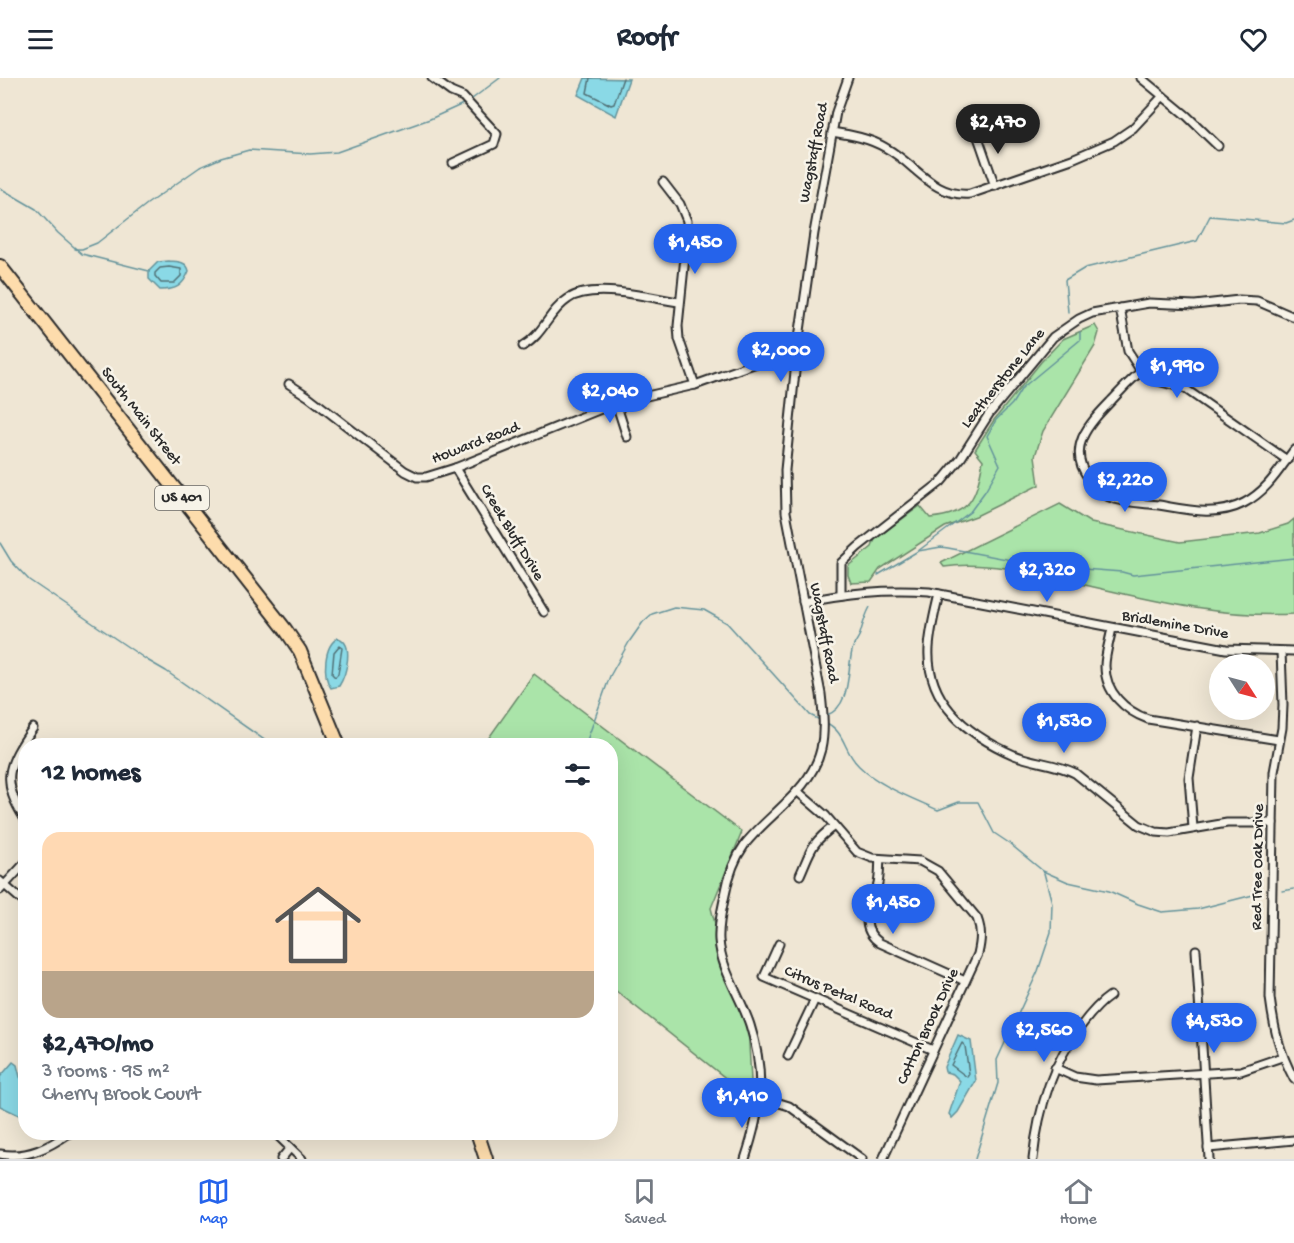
<!DOCTYPE html>
<html lang="en">
<head>
<meta charset="utf-8">
<style>
  :root { --surface:#fff; --page:#f6f6f7; --text:#1f2937; --muted:#747a83; --line:#e0e1e3; --accent:#2563eb }
  body { margin:0; font-family:"Gochi Hand",sans-serif; background:var(--page); color:var(--text); height:100vh; display:flex; flex-direction:column; font-size:22px; white-space:nowrap }
  * { box-sizing:border-box; margin:0 }
  p { font-size:20px; color:var(--muted) }
  .icon { flex:none; width:33px; height:33px; fill:none; stroke:currentColor; stroke-width:2; stroke-linecap:round; stroke-linejoin:round }
  .map { position:relative; flex:1; overflow:hidden }
  .panel { position:absolute; left:18px; top:660px; width:600px; height:402px; display:flex; flex-direction:column; background:var(--surface); border-radius:24px; box-shadow:0 6px 24px #0002 }
  .panel>* { flex:none }
  .needle { width:39px; rotate:126deg }
  .controls { position:absolute; left:1209px; top:576px; display:grid; gap:12px }
  .controls a { display:grid; place-items:center; width:66px; height:66px; border-radius:50%; background:var(--surface); box-shadow:0 6px 24px #0002; font-size:30px }
  .price { position:absolute; translate:-50% -51px; padding:0 14px; border-radius:21px; background:var(--accent); color:#fff; font-size:20px; line-height:39px; filter:drop-shadow(0 2px 3px #0008) }
  .price::after { content:''; position:absolute; left:50%; top:36px; width:18px; height:14px; margin-left:-9px; background:inherit; clip-path:polygon(0 0,100% 0,50% 100%) }
  .price.current { background:#222; color:#fff }
  ul { padding:0; list-style:none }
  li { display:grid; align-content:center; gap:12px; height:318px; padding:0 24px }
  li+li { border-top:2px solid var(--line) }
  li span { display:grid; place-items:center; height:186px; border-radius:18px; color:#555 }
  li>.icon { margin-inline-start:auto }
  span .icon { width:108px; height:108px; fill:#fffc; stroke-width:1 }
  li b { font-size:26px }
  h2 { display:flex; justify-content:space-between; align-items:center; height:72px; padding:0 24px; font-size:26px }
  header { display:flex; justify-content:space-between; align-items:center; height:78px; padding:0 24px; background:var(--surface); font-size:27px; font-weight:700 }
  .dock { display:flex; justify-content:space-around; align-items:center; height:84px; border-top:2px solid var(--line); background:var(--surface); font-size:16px; color:var(--muted) }
  .dock a { display:grid; justify-items:center; gap:3px }
  .dock .current { color:var(--accent) }
  .map>svg:first-child { display:block }
  .green { fill:#aae4a9; stroke:#6a886a; stroke-width:1.5 }
  .water { fill:#8ad9e6; stroke:#64939b; stroke-width:1.5 }
  .lines { fill:none; stroke-linecap:round; stroke-linejoin:round }
  .shore { stroke:#517176; stroke-width:1.5 }
  .stream { stroke:#64939b; stroke-width:1.5 }
  .street-casing { stroke:#2b2b2b; stroke-width:11 }
  .highway-casing { stroke:#2b2b2b; stroke-width:16 }
  .street { stroke:#f7f3e8; stroke-width:7 }
  .highway { stroke:#fddcac; stroke-width:12 }
  .labels { text-anchor:middle; dominant-baseline:central; stroke-width:5; stroke-linejoin:round; paint-order:stroke }
  .shield { fill:#f7f3e8; stroke:#686764; stroke-width:1.5 }
  .shield-label { font-size:15px; font-weight:bold; fill:#2b2b2b }
  .street-label { font-size:16px; fill:#2b2b2b; stroke:#f7f3e8 }
</style>
</head>
<body>
<header><svg class="icon" aria-label="menu" viewBox="0 0 24 24"><path d="M4 6h16M4 12h16M4 18h16"/></svg>Roofr<svg class="icon" aria-label="heart" viewBox="0 0 24 24"><path d="M12 20l-8-8c-3-5 5-10 8-4 3-6 11-1 8 4z"/></svg></header>
<div class="map">
<svg width="1294" height="1081" viewBox="0 0 1294 1081">
  <rect width="100%" height="100%" fill="#efe6d4"/>
  <filter id="ink" filterUnits="userSpaceOnUse"><feTurbulence type="fractalNoise" baseFrequency=".0167" numOctaves="2"/><feDisplacementMap in="SourceGraphic" scale="12" xChannelSelector="R" yChannelSelector="G"/><feConvolveMatrix kernelMatrix="1 2 1 2 8 2 1 2 1" color-interpolation-filters="sRGB"/></filter>
  <g filter="url(#ink)">
    <g class="green">
      <path d="M1095 247 1099 254 1095 268 1043 353 1035 378 1039 407 976 438 945 449 880 491 871 504 851 505 848 497V488L872 469 875 461 920 428 930 440C972 436 976 420 983 382L975 372 994 342 1041 284 1063 261Z"/>
      <path d="M1060 426 1091 445 1180 464 1260 455 1288 446 1294 441V536C1222 540 1154 523 1085 507 1041 497 989 482 944 489L941 485Z"/>
      <polygon points="534,596 742,754 711,830 727,892 748,948 752,1021 611,909 610,668 483,668"/>
    </g>
    <g class="water">
      <polygon points="585,0 629,1 616,38 578,17"/>
      <path d="M169 183C178 184 187 183 189 193 183 208 176 212 160 212L149 201V193L158 184Z"/>
      <path d="M338 560C355 565 346 597 339 608L331 610C322 598 324 567 338 560Z"/>
      <polygon points="958,957 971,963 976,1003 958,1034 952,1040 949,1036 960,1003 953,996 945,994 944,989"/>
      <polygon points="13,984 17,987 20,999 25,1005 25,1040 0,1028 0,999"/>
    </g>
    <g class="lines">
      <g class="shore">
        <polyline points="590,0 587,15 611,27 614,26 623,0"/>
        <polygon points="169,189 181,191 181,198 174,205 161,205 155,198 155,195 160,190"/>
        <polygon points="339,568 342,570 338,596 335,599 332,596 334,574"/>
        <polygon points="962,965 965,968 969,996 967,999 951,987"/>
      </g>
      <g class="stream">
        <polyline points="472,21 500,0"/>
        <polyline points="0,110 36,131 58,155 82,176 149,193"/>
        <polyline points="75,171 82,171 97,165 147,126 200,89 221,80 249,72 310,76 337,74 430,41 463,26"/>
        <polyline points="1068,234 1065,202 1085,190 1197,163 1210,138 1286,145 1294,142"/>
        <polyline points="0,465 11,483 29,502 147,582 166,593 273,668"/>
        <polyline points="918,473 941,469 948,470 1044,488 1122,494 1133,497 1294,480"/>
        <polyline points="878,497 918,473 970,434 986,412 1000,387 987,358 996,342 1012,326 1022,310 1080,262 1080,254"/>
        <path d="M827 637C851 628 847 594 852 573 853 566 858 562 860 556 863 546 865 538 870 529"/>
        <path d="M825 644C846 654 843 673 859 688 879 708 912 720 938 732L959 724H978L994 755 1009 765 1043 793 1068 804 1109 813 1138 826 1162 834 1198 831 1261 815"/>
        <polyline points="585,668 610,598 629,564 643,544 652,536 674,529 704,532 727,545 803,629 810,637 820,642"/>
        <polyline points="1282,813 1294,811"/>
        <polyline points="975,1081 998,1005 997,982 1038,893 1051,854 1052,825 1044,795"/>
      </g>
      <defs>
        <g id="street">
          <polyline points="432,0 451,14 463,19 497,56 494,66 453,85"/>
          <polyline points="1141,0 1187,38 1218,68"/>
          <polyline points="980,47 978,59 995,108"/>
          <path d="M832 54C851 57 869 60 886 70 916 86 932 119 970 116L1072 81 1114 63 1133 50 1163 18"/>
          <polyline points="663,104 680,126 687,143 687,159 678,248 679,261 695,307"/>
          <polyline points="1120,230 1128,273 1141,293 1154,302 1184,310 1287,382"/>
          <path d="M523 268C543 257 549 233 568 221 593 204 650 220 679 224"/>
          <path d="M1141 293C1131 302 1121 312 1112 322 1090 345 1065 369 1089 401 1094 408 1101 415 1109 419 1124 425 1143 425 1159 427 1188 432 1217 439 1244 425 1267 413 1279 392 1294 372"/>
          <polyline points="289,306 309,319 405,393 417,399 426,399 455,390 616,325 695,307 776,278 797,274"/>
          <polyline points="616,325 627,359"/>
          <polyline points="455,390 544,534"/>
          <path d="M939 516C935 533 930 552 929 570 926 624 968 657 1014 677 1034 685 1055 685 1075 695L1139 747 1156 754 1169 755 1227 745H1273"/>
          <polyline points="841,517 841,485 858,469 941,404 961,380 989,336 1053,259 1079,241 1092,235 1149,225 1195,227 1239,222 1257,223 1294,239"/>
          <path d="M803 524C848 515 884 511 929 514L1226 571 1294 573"/>
          <path d="M1112 550C1110 562 1105 576 1105 588 1105 614 1125 633 1148 641L1279 662"/>
          <path d="M1281 573 1283 627 1282 650 1274 694 1270 920C1274 951 1279 973 1294 1001"/>
          <path d="M797 713 826 738 857 774 872 780 920 783 938 793 977 840C982 853 981 863 978 876L883 1081"/>
          <path d="M26 743C0 703 7 687 33 650"/>
          <polyline points="1193,750 1189,700 1197,648"/>
          <path d="M880 781C879 789 880 797 878 805 873 828 855 847 880 865L965 903"/>
          <path d="M800 797C811 772 811 765 834 748"/>
          <polyline points="0,803 26,826"/>
          <polyline points="0,812 26,784"/>
          <polyline points="779,866 764,899 933,972"/>
          <polyline points="1196,872 1209,1081"/>
          <polyline points="788,978 815,921"/>
          <polyline points="1055,990 1075,999 1096,1002 1241,993 1282,979"/>
          <polyline points="760,1022 773,1023 789,1028 862,1081"/>
          <polyline points="274,1054 302,1081"/>
          <polyline points="1208,1070 1294,1062"/>
          <path d="M0 1076C28 1081 49 1069 71 1054"/>
          <polyline points="281,1081 290,1070"/>
          <path d="M745 1081C761 1033 766 997 750 947 741 919 721 892 719 862 718 847 722 831 725 817 728 800 735 780 745 766 770 735 812 711 821 671 825 653 823 634 821 616L786 434 785 392 797 274 814 155 836 34 848 0"/>
          <path d="M1033 1081C1038 1032 1051 987 1081 948 1090 936 1098 926 1110 918"/>
        </g>
        <g id="highway">
          <polyline points="0,188 285,551 300,573 339,668"/>
          <polyline points="477,1054 486,1081"/>
        </g>
      </defs>
      <use href="#street" class="street-casing"/>
      <use href="#highway" class="highway-casing"/>
      <use href="#street" class="street"/>
      <use href="#highway" class="highway"/>
    </g>
  </g>
  <g class="labels">
    <rect class="shield" x="155" y="408" width="54" height="24" rx="4.5"/>
    <g class="shield-label">
      <text x="182" y="420">US 401</text>
    </g>
    <g class="street-label">
      <text transform="translate(815 75) rotate(-79)">Wagstaff Road</text>
      <text transform="translate(1004 301) rotate(-51)">Leatherstone Lane</text>
      <text transform="translate(140 339) rotate(52)">South Main Street</text>
      <text transform="translate(476 366) rotate(-21)">Howard Road</text>
      <text transform="translate(511 455) rotate(59)">Creek Bluff Drive</text>
      <text transform="translate(1175 548) rotate(10)">Bridlemine Drive</text>
      <text transform="translate(823 555) rotate(79)">Wagstaff Road</text>
      <text transform="translate(1259 789) rotate(-89)">Red Tree Oak Drive</text>
      <text transform="translate(838 916) rotate(23)">Citrus Petal Road</text>
      <text transform="translate(929 949) rotate(-65)">Cotton Brook Drive</text>
    </g>
  </g>
</svg>
<div class="controls">
<a><svg class="needle" viewBox="-14 -14 28 28"><path d="M0-13l5 13h-10z" fill="#e53935"/><path d="M0 13l5-13h-10z" fill="#747a83"/></svg></a>
</div>
<b class="price current" style="left:998px;top:77px">$2,470</b>
<b class="price" style="left:695px;top:197px">$1,450</b>
<b class="price" style="left:781px;top:305px">$2,000</b>
<b class="price" style="left:1177px;top:321px">$1,990</b>
<b class="price" style="left:610px;top:346px">$2,040</b>
<b class="price" style="left:1125px;top:435px">$2,220</b>
<b class="price" style="left:1047px;top:525px">$2,320</b>
<b class="price" style="left:1064px;top:676px">$1,530</b>
<b class="price" style="left:893px;top:857px">$1,450</b>
<b class="price" style="left:1214px;top:976px">$4,530</b>
<b class="price" style="left:1044px;top:985px">$2,560</b>
<b class="price" style="left:742px;top:1051px">$1,410</b>
<section class="panel">
<h2>12 homes<svg class="icon" aria-label="filters" viewBox="0 0 24 24"><path d="M4 7h16M4 17h16"/><circle cx="9" cy="7" r="2"/><circle cx="15" cy="17" r="2"/></svg></h2>
<ul>
<li><span style="background:linear-gradient(#ffd9b3 75%,#b9a48a 0)"><svg class="icon" aria-label="home" viewBox="0 0 24 24"><path d="M3 11l9-7 9 7M6 9v11h12V9"/></svg></span><div><b>$2,470/mo</b><p>3 rooms · 95 m²</p><p>Cherry Brook Court</p></div></li>
</ul>
</section>
</div>
<nav class="dock">
<a class="current"><svg class="icon" aria-label="map" viewBox="0 0 24 24"><path d="M3 6l6-2 6 2 6-2v14l-6 2-6-2-6 2zM9 4v14M15 6v14"/></svg>Map</a>
<a><svg class="icon" aria-label="saved" viewBox="0 0 24 24"><path d="M7 4h10v16l-5-4-5 4z"/></svg>Saved</a>
<a><svg class="icon" aria-label="home" viewBox="0 0 24 24"><path d="M3 11l9-7 9 7M6 9v11h12V9"/></svg>Home</a>
</nav>
</body>
</html>
